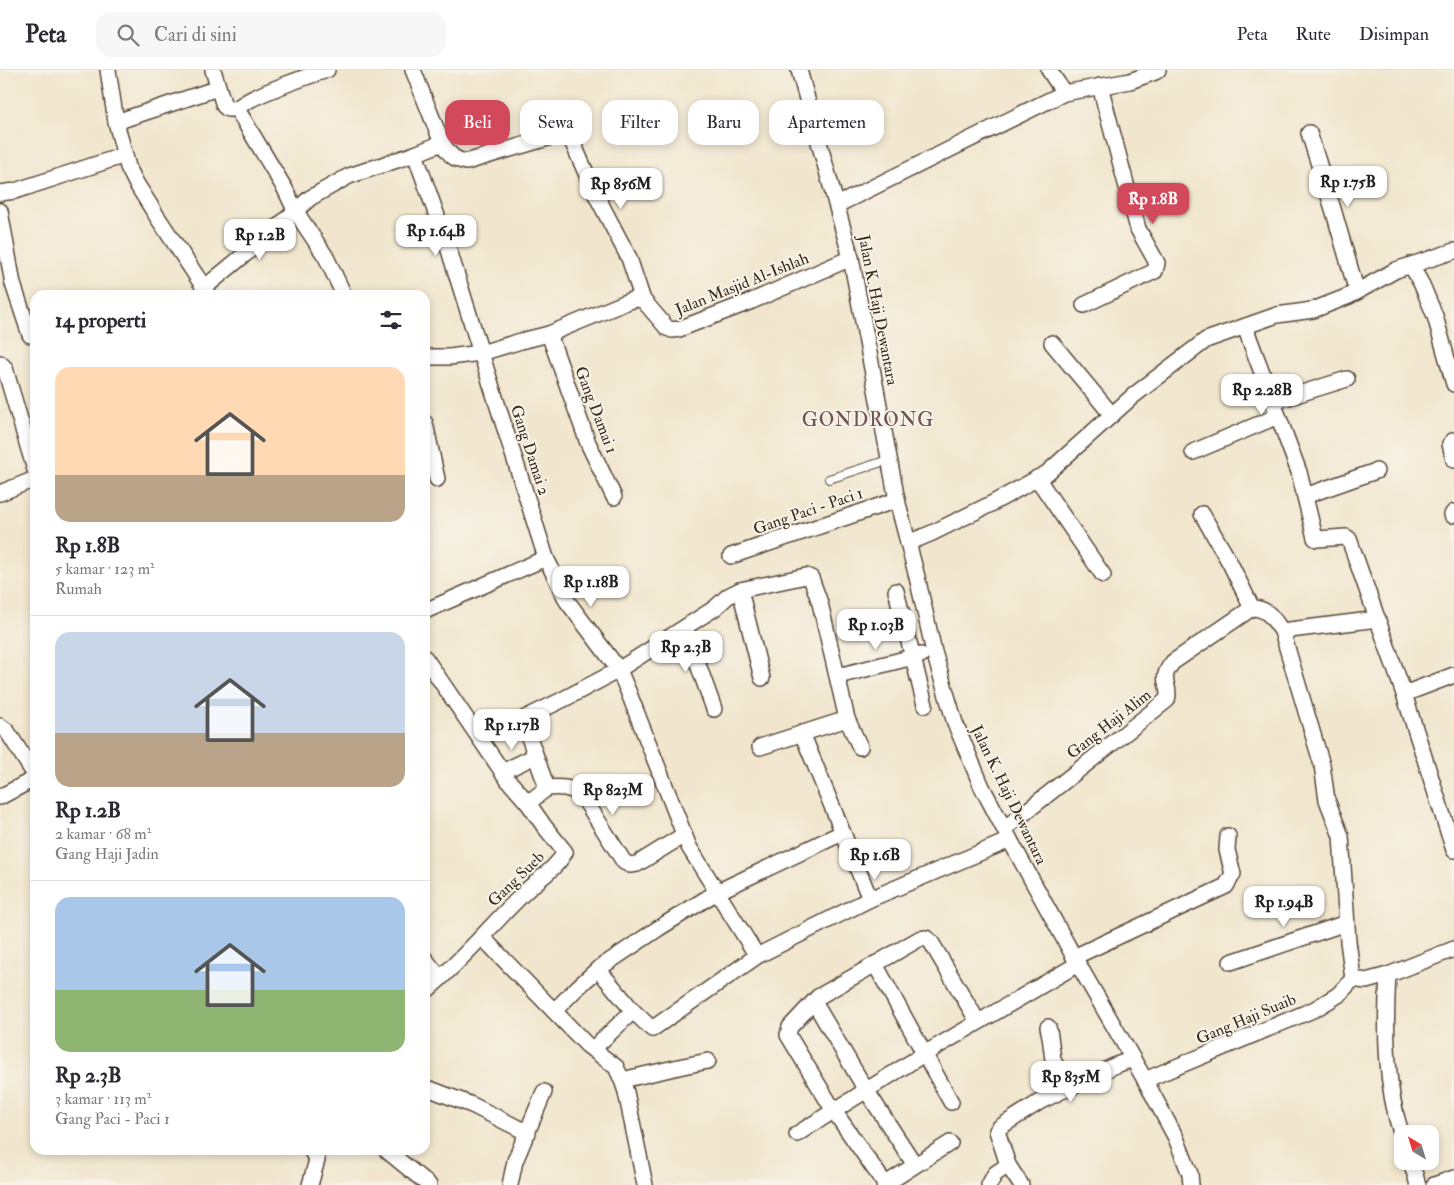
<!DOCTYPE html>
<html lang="id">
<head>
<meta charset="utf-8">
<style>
  :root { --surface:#fff; --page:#f7f7f7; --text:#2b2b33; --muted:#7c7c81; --line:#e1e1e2; --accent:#d1495b }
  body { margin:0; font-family:"IM FELL Double Pica",serif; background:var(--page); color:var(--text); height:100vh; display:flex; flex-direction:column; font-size:19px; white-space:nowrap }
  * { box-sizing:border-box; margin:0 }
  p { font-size:16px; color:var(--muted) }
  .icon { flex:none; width:28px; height:28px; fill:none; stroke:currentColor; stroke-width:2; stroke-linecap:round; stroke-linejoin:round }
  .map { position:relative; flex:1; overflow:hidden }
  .drawer { position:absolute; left:30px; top:220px; width:400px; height:865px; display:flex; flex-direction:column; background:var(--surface); border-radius:15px; box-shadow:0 2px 8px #0003 }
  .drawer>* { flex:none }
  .guide { position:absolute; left:445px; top:30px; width:475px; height:45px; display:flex; gap:10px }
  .needle { width:32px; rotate:322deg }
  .tools { position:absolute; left:1394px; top:1055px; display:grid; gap:10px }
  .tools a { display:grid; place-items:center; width:45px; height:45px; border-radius:10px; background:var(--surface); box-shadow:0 2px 8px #0003; font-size:25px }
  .price { position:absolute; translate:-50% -42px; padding:0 11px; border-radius:10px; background:#fff; color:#222; font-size:16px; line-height:32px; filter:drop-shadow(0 1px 2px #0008) }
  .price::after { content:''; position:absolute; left:50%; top:30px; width:15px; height:11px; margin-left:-8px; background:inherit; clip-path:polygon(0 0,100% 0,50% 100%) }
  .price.on { background:var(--accent); color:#fff }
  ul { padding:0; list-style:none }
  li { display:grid; align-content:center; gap:10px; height:265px; padding:0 25px }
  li+li { border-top:1px solid var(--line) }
  li span { display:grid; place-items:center; height:155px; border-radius:15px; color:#555 }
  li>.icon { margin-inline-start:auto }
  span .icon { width:90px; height:90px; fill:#fffc; stroke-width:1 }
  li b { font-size:21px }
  h2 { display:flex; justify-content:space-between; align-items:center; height:60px; padding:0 25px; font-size:21px }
  .pill { padding:0 18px; border-radius:15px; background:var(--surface); box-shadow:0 2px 8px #0003; font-size:18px; line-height:45px }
  .pill.on { background:var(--accent); color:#fff }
  header { display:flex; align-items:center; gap:30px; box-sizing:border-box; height:70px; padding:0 25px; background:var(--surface); border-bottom:1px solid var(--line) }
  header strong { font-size:24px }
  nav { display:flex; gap:28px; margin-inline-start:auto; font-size:18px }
  .search { width:350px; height:45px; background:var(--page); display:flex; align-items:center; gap:12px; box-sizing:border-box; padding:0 18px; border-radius:15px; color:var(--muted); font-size:19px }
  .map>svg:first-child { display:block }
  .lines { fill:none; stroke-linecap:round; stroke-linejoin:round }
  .service-casing { stroke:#564638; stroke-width:10 }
  .minor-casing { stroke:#564638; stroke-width:18 }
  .service { stroke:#fff; stroke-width:8 }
  .minor { stroke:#fff; stroke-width:15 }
  .labels { text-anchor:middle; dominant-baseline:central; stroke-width:4; stroke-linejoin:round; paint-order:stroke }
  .street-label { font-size:16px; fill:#3b2a1e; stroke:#f7f3e8 }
  .quarter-label { font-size:19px; letter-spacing:1px; fill:#725455; stroke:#f7f3e8 }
</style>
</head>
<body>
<header>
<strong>Peta</strong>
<div class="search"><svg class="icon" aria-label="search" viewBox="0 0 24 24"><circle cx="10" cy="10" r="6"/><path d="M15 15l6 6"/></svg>Cari di sini</div>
<nav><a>Peta</a><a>Rute</a><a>Disimpan</a></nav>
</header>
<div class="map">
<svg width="1454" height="1115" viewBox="0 0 1454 1115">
  <rect width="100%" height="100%" fill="#f7f3e8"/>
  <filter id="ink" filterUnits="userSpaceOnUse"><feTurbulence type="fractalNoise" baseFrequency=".02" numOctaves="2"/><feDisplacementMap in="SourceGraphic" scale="10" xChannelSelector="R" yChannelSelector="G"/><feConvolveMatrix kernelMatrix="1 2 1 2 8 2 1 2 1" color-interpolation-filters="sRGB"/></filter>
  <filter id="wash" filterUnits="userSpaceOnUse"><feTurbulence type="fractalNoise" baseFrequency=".0096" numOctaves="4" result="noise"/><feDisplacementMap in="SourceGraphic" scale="20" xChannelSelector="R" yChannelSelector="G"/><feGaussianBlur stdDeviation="1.12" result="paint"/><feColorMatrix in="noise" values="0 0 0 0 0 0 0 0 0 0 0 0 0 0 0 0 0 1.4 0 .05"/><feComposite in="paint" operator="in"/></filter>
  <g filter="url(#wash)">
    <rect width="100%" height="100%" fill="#f1e6cd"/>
  </g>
  <g filter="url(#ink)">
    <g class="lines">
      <defs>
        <polyline id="service" points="829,409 888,390"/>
        <g id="minor">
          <polyline points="108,0 116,52 128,97 136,113 158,148 209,225"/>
          <polyline points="213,0 224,36 228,39 237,39"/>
          <path d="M327 0C311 5 244 28 237 39L285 119 296 142 326 187 344 225"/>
          <polyline points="413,0 442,73"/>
          <polyline points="799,0 851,188 897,430 917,507 934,582 955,653 982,717 1010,770 1074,887 1145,1010 1176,1068 1190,1104 1191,1115"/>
          <polyline points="1049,0 1064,23"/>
          <polyline points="116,52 218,18"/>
          <polyline points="1309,63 1333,139 1357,222"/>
          <polyline points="415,84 448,177 481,283 546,488 567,531 619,600 628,621 689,777 757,886"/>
          <polyline points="0,123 15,121 125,85"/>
          <polyline points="837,135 1064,23 1130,11 1155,2 1158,0"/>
          <polyline points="0,141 13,214 30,265"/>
          <polyline points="1411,195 1422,215 1435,246 1454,314"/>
          <path d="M204 218 272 162 310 128 349 106 415 84 442 73C450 84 452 89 466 92L568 62 594 121 629 188 643 230"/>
          <polyline points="1084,235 1155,201 1157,193 1138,159 1100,16"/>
          <polyline points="1245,257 1299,402 1315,468 1317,469 1346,467 1349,469 1404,624 1454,780"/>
          <polyline points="549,264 588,373 614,427"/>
          <polyline points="1052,273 1112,345"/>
          <polyline points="425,287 449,287 481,283 521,271 549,264 629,231 636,229 643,230 667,258 672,260 679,259 752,231 851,188"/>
          <polyline points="0,293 5,298 8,309 35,400"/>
          <polyline points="1273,332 1347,309"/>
          <polyline points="425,353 437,409"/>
          <polyline points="1454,370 1450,374 1454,390"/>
          <polyline points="1193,382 1278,346"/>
          <polyline points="1037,408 1103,505"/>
          <polyline points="0,423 35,409"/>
          <polyline points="1305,426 1376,401"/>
          <polyline points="1202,444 1230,493 1252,538"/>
          <polyline points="1452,445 1454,442"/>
          <polyline points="908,473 932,463 991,434 1047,403 1133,326 1206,270 1277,245 1313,240 1349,226 1396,200 1454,181"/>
          <polyline points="731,486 897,430"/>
          <polyline points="896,521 925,635"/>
          <polyline points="425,541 546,488"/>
          <polyline points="685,558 714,639"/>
          <polyline points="1282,561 1378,549"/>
          <path d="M425 588 508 710 528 733 544 756 565 782C556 799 538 809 525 822 491 855 461 892 425 922"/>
          <polyline points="838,606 921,585"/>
          <polyline points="762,608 740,520 806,506 811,508 820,533 847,649 860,677"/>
          <polyline points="1404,624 1454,605"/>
          <polyline points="0,656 7,661 33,702"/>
          <polyline points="802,663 870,829"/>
          <polyline points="760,677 847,649"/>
          <polyline points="502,702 535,686"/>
          <path d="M547 718C560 717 570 717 581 724L624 792 630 795 637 794 684 765"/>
          <polyline points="0,727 32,710"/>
          <polyline points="528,733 547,718 524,653 525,648 562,630 615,602 715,538 728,526 740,520"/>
          <path d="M1004 759 1167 630C1172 614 1157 611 1173 592L1252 538C1268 538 1273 549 1282 561L1322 695 1327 730 1341 766 1348 871 1353 909 1366 911 1388 905 1454 879"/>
          <polyline points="482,867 587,975 616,997 622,1010 626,1022 645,1115"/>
          <polyline points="1074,887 1226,816 1233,804 1227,780 1228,766"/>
          <polyline points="425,889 440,908"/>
          <polyline points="1231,892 1346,853"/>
          <polyline points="875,894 951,1032"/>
          <polyline points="598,899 633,941 652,959 757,886 870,829 1010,770"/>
          <path d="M1388 905C1385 958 1385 1016 1402 1066"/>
          <polyline points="814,932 866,1020 915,1095"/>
          <polyline points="554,941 577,918 598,899 659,858 717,822 842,763"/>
          <polyline points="1048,957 1050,966 1053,990 1068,1018"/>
          <polyline points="593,979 633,941"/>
          <polyline points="622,1010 683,996 708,991"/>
          <polyline points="1145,1010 1315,939 1338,925 1353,909"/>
          <polyline points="430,1019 472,1035 528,1063"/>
          <polyline points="797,1064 924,984 1078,894"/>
          <polyline points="386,1080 429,1115"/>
          <polyline points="1411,1091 1418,1115"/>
          <polyline points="1008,1095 1021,1115"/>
          <polyline points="885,1114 834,1041 788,965 790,957 818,927 919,869 926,868 931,872 978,952"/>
          <polyline points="310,1115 317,1090 311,1080"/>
          <polyline points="510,1115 515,1091 544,1022"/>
          <polyline points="884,1115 950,1073"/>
          <polyline points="989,1115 995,1104 1008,1095 997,1061 1000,1057 1041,1031 1116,995 1133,989"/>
          <polyline points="1434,1115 1454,1108"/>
        </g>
      </defs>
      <use href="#service" class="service-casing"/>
      <use href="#minor" class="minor-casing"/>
      <use href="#service" class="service"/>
      <use href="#minor" class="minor"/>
    </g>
  </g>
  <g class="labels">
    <g class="street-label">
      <text transform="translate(742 214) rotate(-22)">Jalan Masjid Al-Ishlah</text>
      <text transform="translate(878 240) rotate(79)">Jalan K. Haji Dewantara</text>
      <text transform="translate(596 340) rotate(69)">Gang Damai 1</text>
      <text transform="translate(530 380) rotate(72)">Gang Damai 2</text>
      <text transform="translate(808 441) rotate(-19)">Gang Paci - Paci 1</text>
      <text transform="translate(1109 654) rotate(-38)">Gang Haji Alim</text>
      <text transform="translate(1009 725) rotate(64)">Jalan K. Haji Dewantara</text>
      <text transform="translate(516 809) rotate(-44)">Gang Sueb</text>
      <text transform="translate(1246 949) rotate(-23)">Gang Haji Suaib</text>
    </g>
    <g class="quarter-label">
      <text x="868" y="350">GONDRONG</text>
    </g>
  </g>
</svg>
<div class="tools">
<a><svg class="needle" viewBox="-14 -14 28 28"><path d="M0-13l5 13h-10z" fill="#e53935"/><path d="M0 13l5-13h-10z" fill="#7c7c81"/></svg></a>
</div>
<b class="price" style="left:1348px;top:138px">Rp 1.75B</b>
<b class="price" style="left:621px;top:140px">Rp 856M</b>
<b class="price on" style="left:1153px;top:155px">Rp 1.8B</b>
<b class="price" style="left:436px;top:187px">Rp 1.64B</b>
<b class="price" style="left:260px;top:191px">Rp 1.2B</b>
<b class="price" style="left:1262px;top:346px">Rp 2.28B</b>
<b class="price" style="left:591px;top:538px">Rp 1.18B</b>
<b class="price" style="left:876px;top:581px">Rp 1.03B</b>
<b class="price" style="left:686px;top:603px">Rp 2.3B</b>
<b class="price" style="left:512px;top:681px">Rp 1.17B</b>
<b class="price" style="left:613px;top:746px">Rp 823M</b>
<b class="price" style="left:875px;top:811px">Rp 1.6B</b>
<b class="price" style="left:1284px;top:858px">Rp 1.94B</b>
<b class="price" style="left:1071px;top:1033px">Rp 835M</b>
<div class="guide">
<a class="pill on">Beli</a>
<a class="pill">Sewa</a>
<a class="pill">Filter</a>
<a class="pill">Baru</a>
<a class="pill">Apartemen</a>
</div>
<section class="drawer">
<h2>14 properti<svg class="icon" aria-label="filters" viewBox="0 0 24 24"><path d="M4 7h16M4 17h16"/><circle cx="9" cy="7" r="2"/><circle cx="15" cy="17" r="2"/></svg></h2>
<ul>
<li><span style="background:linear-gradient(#ffd9b3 70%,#b9a48a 0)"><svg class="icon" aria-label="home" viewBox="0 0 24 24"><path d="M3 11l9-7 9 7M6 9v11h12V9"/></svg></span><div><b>Rp 1.8B</b><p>5 kamar · 123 m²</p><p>Rumah</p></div></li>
<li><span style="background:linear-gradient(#c9d6e8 65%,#b9a48a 0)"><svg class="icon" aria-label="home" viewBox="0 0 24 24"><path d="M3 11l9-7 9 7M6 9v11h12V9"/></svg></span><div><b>Rp 1.2B</b><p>2 kamar · 68 m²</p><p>Gang Haji Jadin</p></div></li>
<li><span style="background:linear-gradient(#a9c7e8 60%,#8fb573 0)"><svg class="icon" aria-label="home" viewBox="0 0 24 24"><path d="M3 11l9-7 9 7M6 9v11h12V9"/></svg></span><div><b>Rp 2.3B</b><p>3 kamar · 113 m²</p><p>Gang Paci - Paci 1</p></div></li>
</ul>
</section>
</div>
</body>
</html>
